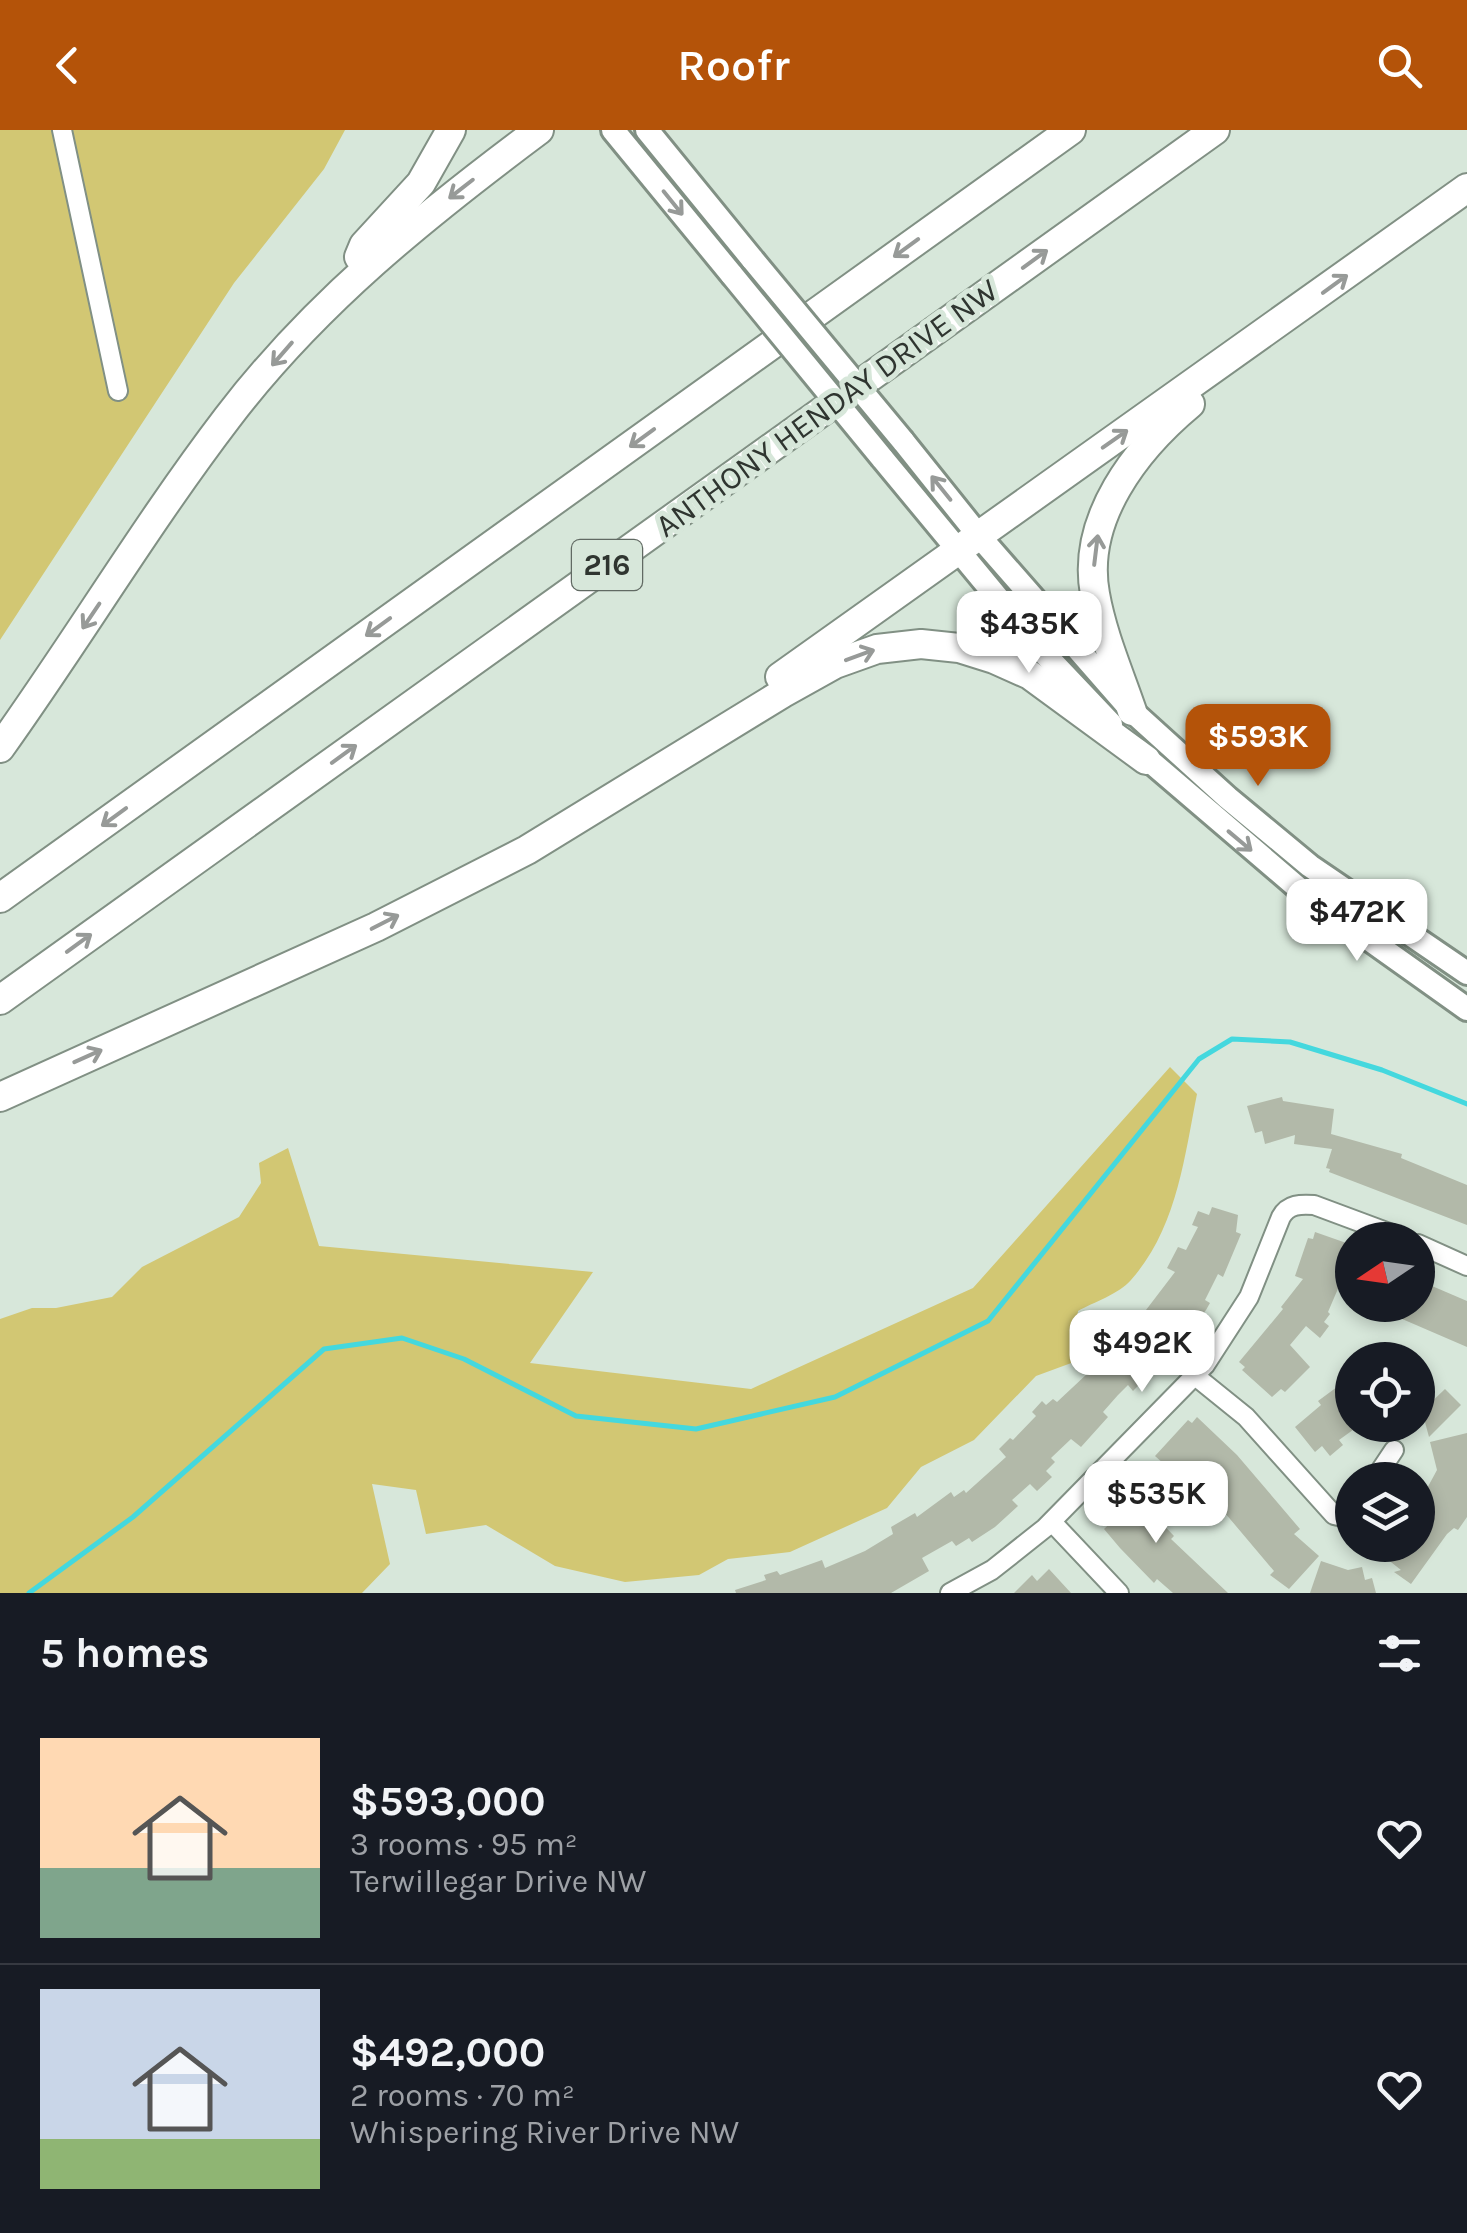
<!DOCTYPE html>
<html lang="en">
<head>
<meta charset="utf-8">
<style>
  :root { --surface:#171b24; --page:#20242c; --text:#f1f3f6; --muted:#9ea1a6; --line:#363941; --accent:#b45309 }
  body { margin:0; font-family:Karla,sans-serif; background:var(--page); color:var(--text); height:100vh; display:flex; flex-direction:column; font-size:38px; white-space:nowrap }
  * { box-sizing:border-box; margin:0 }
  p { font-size:32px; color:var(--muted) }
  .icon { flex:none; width:55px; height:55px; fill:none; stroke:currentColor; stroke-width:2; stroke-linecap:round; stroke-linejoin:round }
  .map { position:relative; height:1463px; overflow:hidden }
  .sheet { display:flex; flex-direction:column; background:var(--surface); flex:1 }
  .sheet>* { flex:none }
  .needle { width:65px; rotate:257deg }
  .fabs { position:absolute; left:1335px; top:1092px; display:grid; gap:20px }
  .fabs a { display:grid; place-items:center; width:100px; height:100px; border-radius:50%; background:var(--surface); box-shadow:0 5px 15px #0003; font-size:50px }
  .price { position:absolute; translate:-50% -85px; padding:0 22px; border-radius:20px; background:#fff; color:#222; font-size:32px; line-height:65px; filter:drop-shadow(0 2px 5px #0008) }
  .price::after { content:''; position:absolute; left:50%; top:60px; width:30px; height:22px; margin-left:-15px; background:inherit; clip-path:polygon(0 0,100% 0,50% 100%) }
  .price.active { background:var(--accent); color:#fff }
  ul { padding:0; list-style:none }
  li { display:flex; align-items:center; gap:30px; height:250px; padding:0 40px }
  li+li { border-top:2px solid var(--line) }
  li span { display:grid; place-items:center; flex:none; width:280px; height:200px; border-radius:0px; color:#555 }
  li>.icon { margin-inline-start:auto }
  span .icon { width:120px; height:120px; fill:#fffc; stroke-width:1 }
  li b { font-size:42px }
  h2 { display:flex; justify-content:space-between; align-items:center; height:120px; padding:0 40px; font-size:42px }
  header { display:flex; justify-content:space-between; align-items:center; height:130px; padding:0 40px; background:var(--accent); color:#fff; font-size:45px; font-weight:600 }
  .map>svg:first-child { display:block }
  .green { fill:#d2c773 }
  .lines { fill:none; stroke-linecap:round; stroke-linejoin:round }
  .stream { stroke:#44d8de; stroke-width:5 }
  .building { fill:#b2b9a9 }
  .minor-casing { stroke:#819084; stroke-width:22 }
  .major-casing { stroke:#819084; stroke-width:28 }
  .highway-casing { stroke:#819084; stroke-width:32 }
  .minor { stroke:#fff; stroke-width:18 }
  .major { stroke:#fff; stroke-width:22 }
  .highway { stroke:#fff; stroke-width:28 }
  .major-bridge-casing { stroke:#819084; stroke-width:28; stroke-linecap:butt }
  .major-bridge { stroke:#fff; stroke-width:22 }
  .oneway { stroke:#979a98 }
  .labels { text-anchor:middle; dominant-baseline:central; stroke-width:10; stroke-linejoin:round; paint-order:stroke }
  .shield { fill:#d7e7da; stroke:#616a63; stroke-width:2.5 }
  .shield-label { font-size:30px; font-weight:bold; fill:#2f3530 }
  .street-label { font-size:32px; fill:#2f3530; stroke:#d7e7da }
</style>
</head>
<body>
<header><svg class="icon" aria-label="back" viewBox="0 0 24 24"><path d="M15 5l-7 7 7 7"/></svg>Roofr<svg class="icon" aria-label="search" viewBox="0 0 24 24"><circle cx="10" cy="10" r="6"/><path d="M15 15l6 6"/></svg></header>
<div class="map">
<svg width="1467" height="1463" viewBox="0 0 1467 1463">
  <rect width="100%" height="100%" fill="#d7e7da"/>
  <g class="green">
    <polygon points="0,0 345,0 324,39 234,153 0,510"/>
    <path d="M1170 937 1197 964C1184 1029 1177 1098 1131 1150 1119 1164 1094 1172 1078 1181L1074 1232 1036 1246 974 1310 921 1337 887 1378 790 1422 728 1429 699 1445 625 1452 555 1436 486 1395 426 1404 416 1360 372 1354 390 1434 362 1463H0V1189L32 1178H56L112 1167 142 1137 239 1087 261 1053 259 1033 288 1018 319 1116 593 1142 530 1233 751 1259 973 1158Z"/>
  </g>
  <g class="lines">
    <polyline class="stream" points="29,1463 133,1387 324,1219 402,1208 464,1229 576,1286 696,1299 835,1267 988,1191 1199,929 1232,909 1290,912 1382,940 1467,974"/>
  </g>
  <g class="building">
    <polygon points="1282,967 1283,971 1334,979 1331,1004 1402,1024 1401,1028 1467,1055 1467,1095 1329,1042 1330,1039 1326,1038 1332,1019 1294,1014 1295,1005 1265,1014 1262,1001 1255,1003 1247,976"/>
    <polygon points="1212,1077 1238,1085 1236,1102 1241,1104 1223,1147 1218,1144 1205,1170 1210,1173 1206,1180 1196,1194 1188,1188 1179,1198 1158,1221 1164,1227 1161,1232 1133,1261 1128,1255 1118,1265 1103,1282 1108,1287 1081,1317 1071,1309 1051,1328 1055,1332 1046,1341 1052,1347 1037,1361 1030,1354 1012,1370 1018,1376 995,1397 972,1412 969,1408 956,1416 952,1411 922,1428 929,1441 891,1463 736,1463 735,1460 766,1450 764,1445 777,1441 780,1445 822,1430 825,1438 865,1421 893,1404 891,1397 915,1383 917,1387 951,1362 954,1367 964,1360 966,1363 1006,1327 999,1319 1010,1308 1013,1310 1036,1286 1032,1282 1042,1271 1046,1275 1053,1269 1057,1272 1103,1229 1096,1222 1106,1212 1111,1216 1146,1180 1175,1142 1167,1138 1178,1117 1186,1120 1198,1097 1192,1095 1198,1081 1209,1085"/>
    <polygon points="1315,1102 1352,1115 1352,1126 1328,1182 1330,1184 1324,1192 1329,1196 1320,1208 1306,1196 1290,1215 1310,1237 1285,1262 1281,1259 1272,1267 1242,1240 1245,1237 1239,1232 1283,1179 1281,1177 1303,1149 1295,1146 1308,1108 1313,1109"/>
    <polygon points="1418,1150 1467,1171 1467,1217 1372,1176 1418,1175"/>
    <polygon points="1337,1257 1352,1278 1352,1295 1357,1297 1339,1310 1343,1315 1330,1326 1322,1316 1315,1322 1295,1297 1321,1275 1318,1271"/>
    <polygon points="1445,1259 1461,1275 1429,1307 1422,1281"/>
    <polygon points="1197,1287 1237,1325 1300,1399 1294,1404 1319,1426 1289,1459 1270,1445 1274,1441 1181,1331 1173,1336 1167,1331 1164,1334 1155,1326 1188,1290 1192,1293"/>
    <polygon points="1467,1303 1467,1387 1458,1400 1454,1398 1447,1404 1411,1454 1394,1442 1401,1440 1382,1425 1390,1415 1418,1415 1418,1375 1437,1340 1430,1312"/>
    <polygon points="1135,1351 1157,1374 1150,1381 1174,1406 1171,1409 1228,1463 1173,1463 1157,1449 1154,1453 1120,1418 1104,1399 1119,1385 1110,1376"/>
    <polygon points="1321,1431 1348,1440 1362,1437 1365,1450 1372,1448 1376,1463 1310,1463"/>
    <polygon points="1049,1439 1071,1463 1014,1463 1032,1445 1037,1451"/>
  </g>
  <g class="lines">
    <defs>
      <g id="minor">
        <polyline points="62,0 118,261"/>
        <polyline points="1418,1114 1467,1136"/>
        <polyline points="1194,1245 1246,1287 1334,1385 1343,1387 1352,1382"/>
        <polyline points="1374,1350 1394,1320"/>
        <polyline points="1052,1392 1119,1463"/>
        <path d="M950 1463 992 1440 1045 1398 1205 1235 1249 1167 1281 1087C1288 1074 1301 1074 1314 1075L1408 1110"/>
      </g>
      <g id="major">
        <polyline points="613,0 732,145"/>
        <polyline points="647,0 753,130"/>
        <polyline points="903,311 979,406 1132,581 1228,668 1310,736 1467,843"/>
        <polyline points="882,328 1040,519 1111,594"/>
        <polyline points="1137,620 1304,763 1467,879"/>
      </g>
      <g id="highway">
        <polyline points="359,127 364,115 421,53 451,0"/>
        <polyline points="780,547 1467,58"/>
        <path d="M1132 581C1119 543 1102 504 1095 464 1081 389 1136 319 1190 274"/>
        <path d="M0 618C78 509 147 393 228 287 315 173 425 85 539 0"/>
        <polyline points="0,768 1071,0"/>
        <polyline points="0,870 1215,0"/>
        <polyline points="0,967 376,797 527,720 783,563 835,534 877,519 921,514 959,518 994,529 1030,545 1146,630"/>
      </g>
    </defs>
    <use href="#minor" class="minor-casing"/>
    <use href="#major" class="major-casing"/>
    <use href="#highway" class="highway-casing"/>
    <use href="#minor" class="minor"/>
    <use href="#major" class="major"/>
    <use href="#highway" class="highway"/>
    <defs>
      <g id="major-bridge">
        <polyline points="753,130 903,311"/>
        <polyline points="732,145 882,328"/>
      </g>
    </defs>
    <use href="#major-bridge" class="major-bridge-casing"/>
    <use href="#major-bridge" class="major-bridge"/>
  </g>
  <defs><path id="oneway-shaft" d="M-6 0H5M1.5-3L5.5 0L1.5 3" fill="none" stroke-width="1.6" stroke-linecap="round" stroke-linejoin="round" transform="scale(2.5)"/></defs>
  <g class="oneway">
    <use href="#oneway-shaft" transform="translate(461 59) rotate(142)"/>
    <use href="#oneway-shaft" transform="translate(673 73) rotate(51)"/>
    <use href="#oneway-shaft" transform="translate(906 118) rotate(144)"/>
    <use href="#oneway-shaft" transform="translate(1035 129) rotate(-36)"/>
    <use href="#oneway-shaft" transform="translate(1335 154) rotate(-36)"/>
    <use href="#oneway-shaft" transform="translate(282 224) rotate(131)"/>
    <use href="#oneway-shaft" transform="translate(642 308) rotate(144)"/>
    <use href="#oneway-shaft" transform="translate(1115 309) rotate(-35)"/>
    <use href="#oneway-shaft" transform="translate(941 358) rotate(-129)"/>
    <use href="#oneway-shaft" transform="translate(1096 420) rotate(-83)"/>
    <use href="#oneway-shaft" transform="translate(91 486) rotate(124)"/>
    <use href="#oneway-shaft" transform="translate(378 497) rotate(144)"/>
    <use href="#oneway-shaft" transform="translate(860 525) rotate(-20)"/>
    <use href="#oneway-shaft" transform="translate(344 624) rotate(-36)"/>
    <use href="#oneway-shaft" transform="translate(114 687) rotate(144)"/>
    <use href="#oneway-shaft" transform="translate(1240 711) rotate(40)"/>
    <use href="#oneway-shaft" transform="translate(385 792) rotate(-27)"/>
    <use href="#oneway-shaft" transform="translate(79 813) rotate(-36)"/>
    <use href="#oneway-shaft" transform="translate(88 926) rotate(-24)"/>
  </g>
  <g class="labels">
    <rect class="shield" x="572" y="410" width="70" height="50" rx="8"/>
    <g class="shield-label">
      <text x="607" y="435">216</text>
    </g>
    <g class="street-label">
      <text transform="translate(827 278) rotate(-36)">ANTHONY HENDAY DRIVE NW</text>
    </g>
  </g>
</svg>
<div class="fabs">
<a><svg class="needle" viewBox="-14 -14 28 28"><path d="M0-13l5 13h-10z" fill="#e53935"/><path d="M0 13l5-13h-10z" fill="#9ea1a6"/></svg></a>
<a><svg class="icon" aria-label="locate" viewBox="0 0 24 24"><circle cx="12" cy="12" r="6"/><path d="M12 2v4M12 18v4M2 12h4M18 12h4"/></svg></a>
<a><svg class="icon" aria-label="layers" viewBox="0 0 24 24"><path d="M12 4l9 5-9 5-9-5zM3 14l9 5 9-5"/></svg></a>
</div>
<b class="price" style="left:1029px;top:546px">$435K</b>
<b class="price active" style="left:1258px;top:659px">$593K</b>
<b class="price" style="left:1357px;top:834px">$472K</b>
<b class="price" style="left:1142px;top:1265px">$492K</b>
<b class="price" style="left:1156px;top:1416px">$535K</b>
</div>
<section class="sheet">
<h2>5 homes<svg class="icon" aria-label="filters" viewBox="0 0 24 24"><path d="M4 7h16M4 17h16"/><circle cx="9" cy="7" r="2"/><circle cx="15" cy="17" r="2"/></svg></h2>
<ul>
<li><span style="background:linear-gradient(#ffd9b3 65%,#7fa58c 0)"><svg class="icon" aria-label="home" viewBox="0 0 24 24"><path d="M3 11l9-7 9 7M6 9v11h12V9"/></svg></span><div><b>$593,000</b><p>3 rooms · 95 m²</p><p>Terwillegar Drive NW</p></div><svg class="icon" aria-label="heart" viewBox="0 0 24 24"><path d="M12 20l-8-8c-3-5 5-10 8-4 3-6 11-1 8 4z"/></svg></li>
<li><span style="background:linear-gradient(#c9d6e8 75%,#8fb573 0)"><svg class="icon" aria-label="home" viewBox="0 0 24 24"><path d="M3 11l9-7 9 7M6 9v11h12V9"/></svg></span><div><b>$492,000</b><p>2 rooms · 70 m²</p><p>Whispering River Drive NW</p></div><svg class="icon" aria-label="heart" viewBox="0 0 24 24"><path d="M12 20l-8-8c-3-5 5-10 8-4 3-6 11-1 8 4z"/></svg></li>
</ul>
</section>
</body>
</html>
